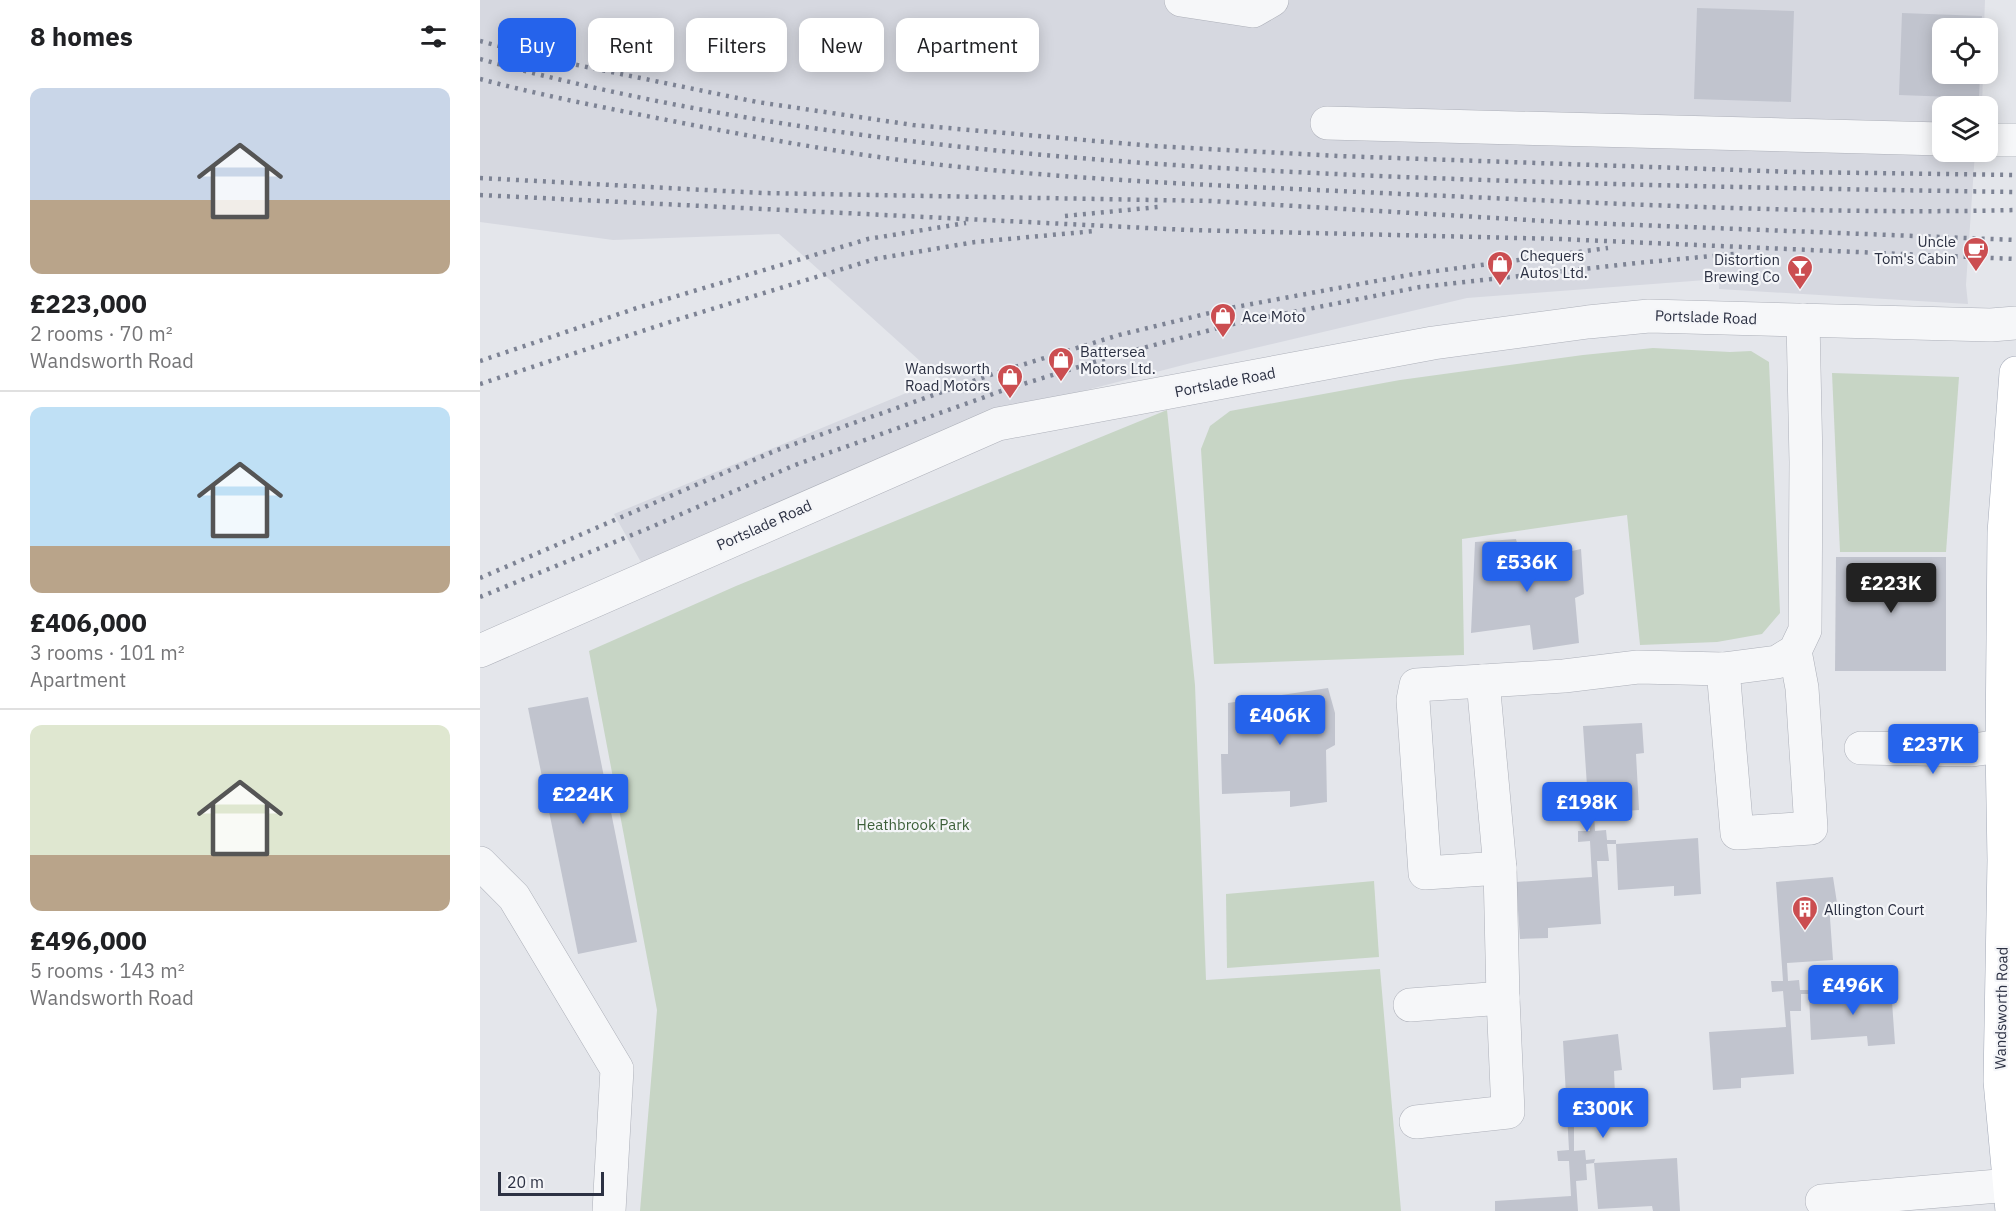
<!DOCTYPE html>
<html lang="en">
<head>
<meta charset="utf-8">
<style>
  :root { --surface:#fff; --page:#f2f2f2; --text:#202124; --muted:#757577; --line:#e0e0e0; --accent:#2563eb }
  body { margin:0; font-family:"IBM Plex Sans",sans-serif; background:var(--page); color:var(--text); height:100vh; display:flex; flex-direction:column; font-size:22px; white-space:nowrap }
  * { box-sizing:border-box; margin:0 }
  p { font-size:20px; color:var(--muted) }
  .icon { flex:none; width:33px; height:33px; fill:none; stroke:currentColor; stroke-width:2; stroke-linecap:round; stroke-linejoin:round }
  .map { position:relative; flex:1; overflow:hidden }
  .drawer { display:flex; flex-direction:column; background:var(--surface); width:480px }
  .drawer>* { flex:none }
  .top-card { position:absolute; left:18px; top:18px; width:570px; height:54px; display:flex; gap:12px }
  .controls { position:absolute; left:1452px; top:18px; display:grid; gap:12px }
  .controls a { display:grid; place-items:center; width:66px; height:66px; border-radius:12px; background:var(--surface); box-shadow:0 3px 15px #0003; font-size:30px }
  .scale { position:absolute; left:18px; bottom:15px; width:106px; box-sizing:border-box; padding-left:6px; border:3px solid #2c3143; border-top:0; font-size:16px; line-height:21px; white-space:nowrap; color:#2c3143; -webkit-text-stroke:4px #f4f5f8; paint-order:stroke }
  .price { position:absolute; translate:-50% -51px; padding:0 14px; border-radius:6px; background:var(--accent); color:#fff; font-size:20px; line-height:39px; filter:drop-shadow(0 2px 3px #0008) }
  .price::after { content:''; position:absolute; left:50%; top:36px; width:18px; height:14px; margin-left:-9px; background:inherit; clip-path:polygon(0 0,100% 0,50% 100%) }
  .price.on { background:#222; color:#fff }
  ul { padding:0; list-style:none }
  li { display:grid; align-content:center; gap:12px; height:318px; padding:0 30px }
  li+li { border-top:2px solid var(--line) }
  li span { display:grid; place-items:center; height:186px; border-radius:12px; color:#555 }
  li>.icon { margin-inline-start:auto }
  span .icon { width:108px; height:108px; fill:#fffc; stroke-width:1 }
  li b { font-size:26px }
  h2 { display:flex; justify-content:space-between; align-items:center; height:72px; padding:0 30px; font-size:26px }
  .tag { padding:0 21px; border-radius:12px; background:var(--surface); box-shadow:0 3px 15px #0003; font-size:21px; line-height:54px }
  .tag.on { background:var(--accent); color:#fff }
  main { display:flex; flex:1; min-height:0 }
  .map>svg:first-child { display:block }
  .built { fill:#d6d8e0 }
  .green { fill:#c7d5c5 }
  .building { fill:#c1c4ce }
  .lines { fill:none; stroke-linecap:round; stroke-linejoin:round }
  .minor-casing { stroke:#adb0b9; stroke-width:34 }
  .major-casing { stroke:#a3a9b7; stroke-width:34 }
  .minor { stroke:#f6f7f9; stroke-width:33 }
  .major { stroke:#fff; stroke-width:33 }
  .rail { stroke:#7d8394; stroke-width:4.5; stroke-dasharray:3 6; stroke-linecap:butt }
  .labels { text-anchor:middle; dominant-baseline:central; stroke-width:4.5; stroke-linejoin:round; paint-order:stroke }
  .poi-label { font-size:15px; fill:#2c3143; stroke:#f4f5f8; text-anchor:start }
  .street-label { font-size:15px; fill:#2c3143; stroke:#f4f5f8 }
  .park-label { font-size:15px; fill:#3c5f39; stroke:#f4f5f8 }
</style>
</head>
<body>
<main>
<section class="drawer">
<h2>8 homes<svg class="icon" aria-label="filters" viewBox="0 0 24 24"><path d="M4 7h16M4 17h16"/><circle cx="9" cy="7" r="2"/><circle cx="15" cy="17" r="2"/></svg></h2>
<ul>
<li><span style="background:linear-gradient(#c9d6e8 60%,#b9a48a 0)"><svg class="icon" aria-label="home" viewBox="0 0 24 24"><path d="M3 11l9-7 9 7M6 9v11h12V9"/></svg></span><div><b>£223,000</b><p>2 rooms · 70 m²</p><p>Wandsworth Road</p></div></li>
<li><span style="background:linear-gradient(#bfe0f5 75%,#b9a48a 0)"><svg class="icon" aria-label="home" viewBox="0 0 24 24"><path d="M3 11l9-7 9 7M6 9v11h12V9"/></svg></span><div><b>£406,000</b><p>3 rooms · 101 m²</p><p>Apartment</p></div></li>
<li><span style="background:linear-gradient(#dfe7d0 70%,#b9a48a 0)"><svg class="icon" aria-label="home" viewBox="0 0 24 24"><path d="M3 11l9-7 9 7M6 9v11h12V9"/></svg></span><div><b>£496,000</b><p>5 rooms · 143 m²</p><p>Wandsworth Road</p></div></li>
</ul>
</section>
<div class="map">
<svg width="1536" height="1211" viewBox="0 0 1536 1211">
  <rect width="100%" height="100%" fill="#e4e6eb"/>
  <polygon class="built" points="0,0 1505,0 1504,28 1462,28 1462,74 1503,74 1502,106 1462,106 1462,152 1495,152 1486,285 1488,304 1239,289 1239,279 987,298 711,363 533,409 162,564 134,514 460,379 299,234 133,240 0,222"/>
  <g class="green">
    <polygon points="1173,348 1250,352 1271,351 1289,362 1300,613 1282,634 1237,642 1160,645 1147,515 982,539 984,655 734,664 721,449 730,426 750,411 920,380 1103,355"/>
    <polygon points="1352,373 1479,377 1466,552 1360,552"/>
    <polygon points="687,410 715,685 726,980 900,969 921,1211 160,1211 177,1010 109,651 256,586"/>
    <polygon points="894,881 899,957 747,968 746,894"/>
  </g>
  <g class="building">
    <polygon points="1217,8 1314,11 1311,102 1214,99"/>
    <polygon points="1422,13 1502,16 1501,28 1462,28 1462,74 1500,74 1499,98 1419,95"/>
    <polygon points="1036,539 1042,562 1101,549 1104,594 1095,598 1099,643 1053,650 1050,625 991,633 995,542"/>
    <polygon points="1356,557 1466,557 1466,671 1355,671"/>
    <polygon points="848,688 855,713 855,745 846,750 847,802 810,807 810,791 742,794 741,754 748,754 748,703"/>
    <polygon points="108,697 157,942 98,954 48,708"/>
    <polygon points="1162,723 1164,753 1156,754 1159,810 1114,813 1115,831 1126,830 1127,840 1136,840 1136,844 1127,844 1129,861 1117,861 1121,924 1068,928 1068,938 1040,939 1036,882 1112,877 1110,841 1098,842 1098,831 1110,831 1103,726"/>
    <polygon points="1218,838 1221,894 1194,896 1194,886 1138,890 1136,844"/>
    <polygon points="1353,877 1357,903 1349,904 1353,960 1307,963 1308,981 1319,980 1320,990 1329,990 1329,994 1321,994 1321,1011 1310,1011 1314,1074 1261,1078 1261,1088 1233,1090 1229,1032 1306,1027 1303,991 1292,992 1291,981 1303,981 1296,882"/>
    <polygon points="1411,988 1415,1044 1388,1046 1387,1036 1331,1040 1329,994"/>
    <polygon points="1138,1034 1142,1070 1134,1071 1136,1120 1094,1124 1094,1151 1105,1150 1106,1160 1115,1159 1114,1163 1197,1158 1200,1211 1173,1211 1172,1206 1118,1209 1114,1163 1106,1164 1107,1180 1096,1181 1098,1211 1015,1211 1015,1201 1091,1196 1089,1161 1078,1161 1077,1151 1089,1150 1083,1041"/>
  </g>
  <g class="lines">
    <defs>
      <g id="minor">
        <polyline points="701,0 773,11 792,0"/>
        <polyline points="847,123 1462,139"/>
        <polyline points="1508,140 1536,140"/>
        <polyline points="0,651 518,424 953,343 1108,322 1169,316 1511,325 1536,323"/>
        <polyline points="1243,669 1257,833 1331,828 1322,688 1315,651"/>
        <polyline points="1003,681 936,685 933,700 945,873 1020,868"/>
        <polyline points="1381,748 1492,750 1522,746"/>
        <polyline points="0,863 34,897 137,1069 129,1211"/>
        <polyline points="930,1005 1023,998"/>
        <polyline points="936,1122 1028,1112 1023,998 1020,868 1003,681 1084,676 1158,667 1243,669 1297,662 1315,651 1325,630 1326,462 1323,320"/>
        <polyline points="1342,1201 1530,1185"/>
      </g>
      <polyline id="major" points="1532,1211 1520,1081 1524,860 1522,746 1524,533 1536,373"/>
    </defs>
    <use href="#minor" class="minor-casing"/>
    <use href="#major" class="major-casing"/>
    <use href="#minor" class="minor"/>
    <use href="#major" class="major"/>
    <g class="rail">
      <polyline points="0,41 68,59 277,102 433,125 673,146 858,156 1314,172 1536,175"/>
      <path d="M0 59C300 142 613 164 923 177 1127 185 1332 189 1536 192"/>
      <path d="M0 79C60 95 121 107 182 119 263 135 345 150 427 161 591 181 758 186 923 194 1127 203 1332 215 1536 210"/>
      <polyline points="0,178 282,193 731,201 1082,222 1536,240"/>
      <polyline points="0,195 708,230 1080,239 1536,259"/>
      <polyline points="585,216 678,207"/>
      <polyline points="0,361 157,308 388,239 486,223"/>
      <polyline points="0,384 196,320 395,259 495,242 615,231"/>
      <polyline points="0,578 297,450 519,372 639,335 750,308 934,274 1128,248"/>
      <polyline points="0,597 169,528 315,465 527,389 644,353 757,323 940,287 1157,263 1254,254"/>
    </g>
  </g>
  <defs>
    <symbol id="cafe-pin" viewBox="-11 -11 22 30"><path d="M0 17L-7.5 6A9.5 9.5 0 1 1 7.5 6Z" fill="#cb4e51" stroke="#f4f5f8"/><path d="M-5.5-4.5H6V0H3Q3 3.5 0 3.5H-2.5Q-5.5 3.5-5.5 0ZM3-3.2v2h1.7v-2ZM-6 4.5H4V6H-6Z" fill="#fff"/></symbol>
    <symbol id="shop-pin" viewBox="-11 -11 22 30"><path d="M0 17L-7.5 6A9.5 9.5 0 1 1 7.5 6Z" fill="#cb4e51" stroke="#f4f5f8"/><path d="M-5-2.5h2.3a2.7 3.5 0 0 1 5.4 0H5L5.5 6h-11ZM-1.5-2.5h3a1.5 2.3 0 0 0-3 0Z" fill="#fff"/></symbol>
    <symbol id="bar-pin" viewBox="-11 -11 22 30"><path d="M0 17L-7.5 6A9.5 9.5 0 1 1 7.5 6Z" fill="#cb4e51" stroke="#f4f5f8"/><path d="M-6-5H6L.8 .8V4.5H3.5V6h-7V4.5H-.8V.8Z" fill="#fff"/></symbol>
    <symbol id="building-pin" viewBox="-11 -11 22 30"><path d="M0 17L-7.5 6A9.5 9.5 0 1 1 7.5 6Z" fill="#cb4e51" stroke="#f4f5f8"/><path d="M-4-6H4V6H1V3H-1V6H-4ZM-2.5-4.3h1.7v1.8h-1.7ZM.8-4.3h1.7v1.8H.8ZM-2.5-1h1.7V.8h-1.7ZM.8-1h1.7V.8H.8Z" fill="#fff"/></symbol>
  </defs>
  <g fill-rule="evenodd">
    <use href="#cafe-pin" x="1481" y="235" width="30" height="40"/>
    <use href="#shop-pin" x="1005" y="249" width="30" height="40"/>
    <use href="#bar-pin" x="1305" y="253" width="30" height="40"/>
    <use href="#shop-pin" x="728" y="301" width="30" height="40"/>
    <use href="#shop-pin" x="566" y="345" width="30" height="40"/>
    <use href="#shop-pin" x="515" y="362" width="30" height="40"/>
    <use href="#building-pin" x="1310" y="894" width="30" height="40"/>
  </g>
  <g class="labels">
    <g class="poi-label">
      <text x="1476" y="241" text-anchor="end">Uncle<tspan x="1476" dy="17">Tom's Cabin</tspan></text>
      <text x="1040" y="255">Chequers<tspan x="1040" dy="17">Autos Ltd.</tspan></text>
      <text x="1300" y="259" text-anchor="end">Distortion<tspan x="1300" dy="17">Brewing Co</tspan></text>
      <text x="762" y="316">Ace Moto</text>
      <text x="600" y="351">Battersea<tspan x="600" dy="17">Motors Ltd.</tspan></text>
      <text x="510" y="368" text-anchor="end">Wandsworth<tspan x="510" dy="17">Road Motors</tspan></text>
      <text x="1344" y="909">Allington Court</text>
    </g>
    <g class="street-label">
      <text transform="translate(1226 317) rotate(2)">Portslade Road</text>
      <text transform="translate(745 382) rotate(-11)">Portslade Road</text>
      <text transform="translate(284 525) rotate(-24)">Portslade Road</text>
      <text transform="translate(1521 1008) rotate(-89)">Wandsworth Road</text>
    </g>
    <g class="park-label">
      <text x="433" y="824">Heathbrook Park</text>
    </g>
  </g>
</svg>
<div class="controls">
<a><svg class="icon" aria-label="locate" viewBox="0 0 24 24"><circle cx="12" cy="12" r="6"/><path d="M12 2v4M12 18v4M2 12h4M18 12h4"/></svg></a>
<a><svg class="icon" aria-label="layers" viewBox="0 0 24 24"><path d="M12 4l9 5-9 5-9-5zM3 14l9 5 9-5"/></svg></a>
</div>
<div class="scale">20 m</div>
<b class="price" style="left:1047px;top:593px">£536K</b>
<b class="price on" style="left:1411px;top:614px">£223K</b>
<b class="price" style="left:800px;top:746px">£406K</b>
<b class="price" style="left:1453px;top:775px">£237K</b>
<b class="price" style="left:103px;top:825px">£224K</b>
<b class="price" style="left:1107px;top:833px">£198K</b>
<b class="price" style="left:1373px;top:1016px">£496K</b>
<b class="price" style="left:1123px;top:1139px">£300K</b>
<div class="top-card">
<a class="tag on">Buy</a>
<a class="tag">Rent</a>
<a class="tag">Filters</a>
<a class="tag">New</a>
<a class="tag">Apartment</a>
</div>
</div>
</main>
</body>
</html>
